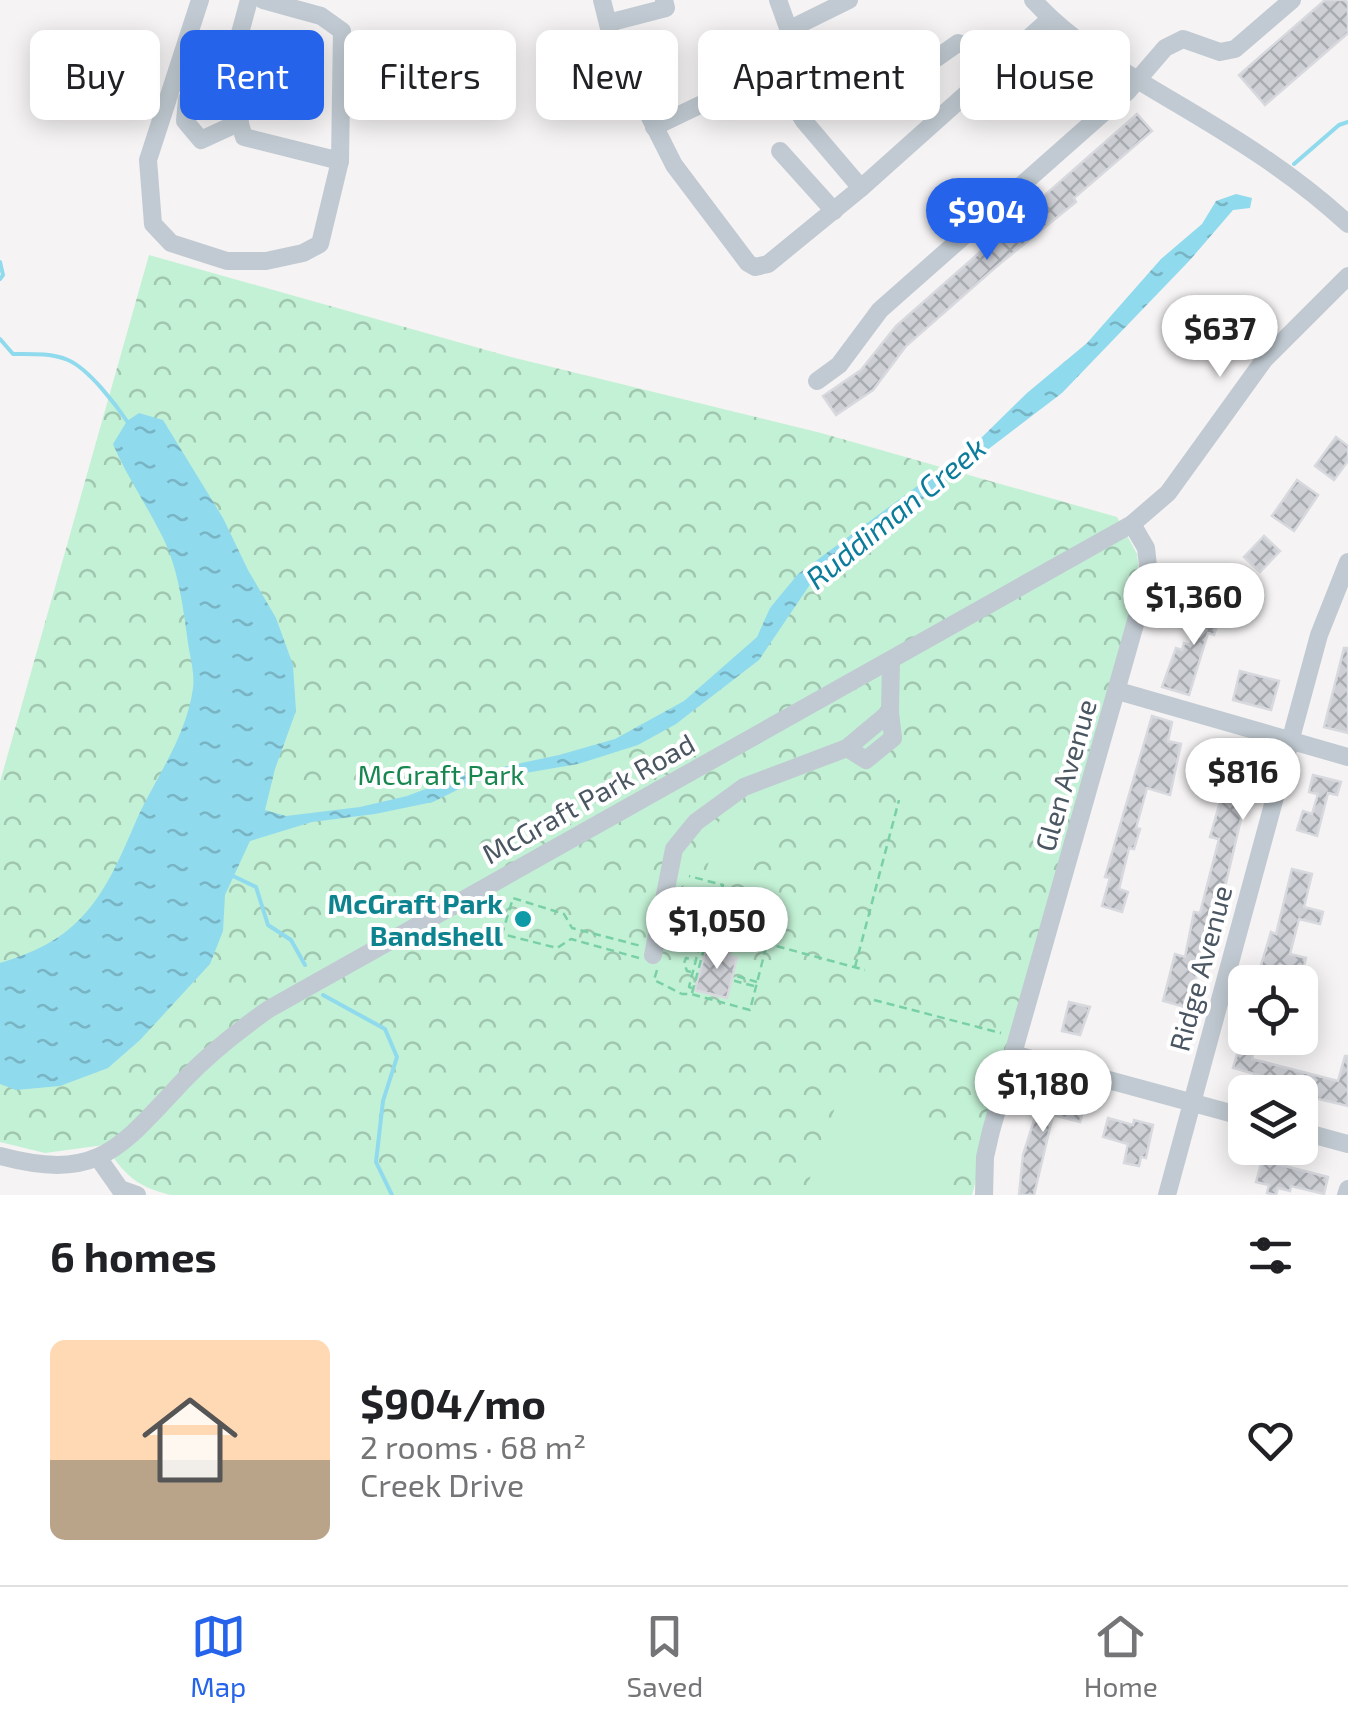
<!DOCTYPE html>
<html lang="en">
<head>
<meta charset="utf-8">
<style>
  :root { --surface:#fff; --page:#f6f6f6; --text:#202124; --muted:#757577; --line:#e0e0e0; --accent:#2563eb }
  body { margin:0; font-family:"Exo 2",sans-serif; background:var(--page); color:var(--text); height:100vh; display:flex; flex-direction:column; font-size:38px; white-space:nowrap }
  * { box-sizing:border-box; margin:0 }
  p { font-size:32px; color:var(--muted) }
  .icon { flex:none; width:55px; height:55px; fill:none; stroke:currentColor; stroke-width:2; stroke-linecap:round; stroke-linejoin:round }
  .map { position:relative; height:1195px; overflow:hidden }
  .side { display:flex; flex-direction:column; background:var(--surface); flex:1 }
  .side>* { flex:none }
  .guide { position:absolute; left:30px; top:30px; width:1290px; height:90px; display:flex; gap:20px }
  .buttons { position:absolute; left:1228px; top:965px; display:grid; gap:20px }
  .buttons a { display:grid; place-items:center; width:90px; height:90px; border-radius:15px; background:var(--surface); box-shadow:0 5px 25px #0003; font-size:50px }
  .price { position:absolute; translate:-50% -85px; padding:0 22px; border-radius:35px; background:#fff; color:#222; font-size:32px; line-height:65px; filter:drop-shadow(0 2px 5px #0008) }
  .price::after { content:''; position:absolute; left:50%; top:60px; width:30px; height:22px; margin-left:-15px; background:inherit; clip-path:polygon(0 0,100% 0,50% 100%) }
  .price.current { background:var(--accent); color:#fff }
  ul { padding:0; list-style:none }
  li { display:flex; align-items:center; gap:30px; height:250px; padding:0 50px }
  li span { display:grid; place-items:center; flex:none; width:280px; height:200px; border-radius:15px; color:#555 }
  li>.icon { margin-inline-start:auto }
  span .icon { width:120px; height:120px; fill:#fffc; stroke-width:1 }
  li b { font-size:42px }
  h2 { display:flex; justify-content:space-between; align-items:center; height:120px; padding:0 50px; font-size:42px }
  .pill { padding:0 35px; border-radius:15px; background:var(--surface); box-shadow:0 5px 25px #0003; font-size:35px; line-height:90px }
  .pill.current { background:var(--accent); color:#fff }
  .menu { display:flex; justify-content:space-around; align-items:center; height:140px; border-top:2px solid var(--line); background:var(--surface); font-size:28px; color:var(--muted) }
  .menu a { display:grid; justify-items:center; gap:5px }
  .menu .current { color:var(--accent) }
  .map>svg:first-child { display:block }
  .park { fill:url(#park-crowns) }
  .pitch { fill:#c3f1d5 }
  .water { fill:url(#water-ripples) }
  .lines { fill:none; stroke-linecap:round; stroke-linejoin:round }
  .stream { stroke:#90daee; stroke-width:4 }
  .building { fill:url(#building-cross-hatch); stroke:#d7d9de; stroke-width:2.5 }
  .path { stroke:#7ad0a6; stroke-width:2.5; stroke-dasharray:8 5; stroke-linecap:butt }
  .minor { stroke:#c1cad2; stroke-width:18 }
  .culture-dot { fill:#0f9aa8; stroke:#fff; stroke-width:4 }
  .labels { text-anchor:middle; dominant-baseline:central; stroke-width:8; stroke-linejoin:round; paint-order:stroke }
  .park-label { font-size:28px; fill:#17864f; stroke:#fff }
  .street-label { font-size:28px; fill:#4a5661; stroke:#fff }
  .culture-label { font-size:28px; font-weight:bold; fill:#0d838f; stroke:#fff; text-anchor:end }
  .water-label { font-size:30px; font-style:italic; fill:#0c7c9b; stroke:#fff }
</style>
</head>
<body>
<div class="map">
<svg width="1348" height="1195" viewBox="0 0 1348 1195">
  <defs>
    <pattern id="park-crowns" width="20" height="18" patternUnits="userSpaceOnUse" patternTransform="scale(2.5)"><rect width="20" height="18" fill="#c3f1d5"/><path d="M2 6a3 3 0 1 1 6 0M12 15a3 3 0 1 1 6 0" fill="none" stroke="#a0c6b0"/></pattern>
    <pattern id="water-ripples" width="26" height="14" patternUnits="userSpaceOnUse" patternTransform="scale(2.5)"><rect width="26" height="14" fill="#90daee"/><path d="M2 4q2-2 4 0t4 0M15 11q2-2 4 0t4 0" fill="none" stroke="#78b4c4"/></pattern>
    <pattern id="building-cross-hatch" width="8" height="8" patternUnits="userSpaceOnUse" patternTransform="scale(2.5)"><rect width="8" height="8" fill="#cdcfd5"/><path d="M0 0l8 8M0 8l8-8" fill="none" stroke="#a8abb0"/></pattern>
  </defs>
  <rect width="100%" height="100%" fill="#f5f3f3"/>
  <path class="park" d="M149 255 511 357 821 433 1117 517 1137 554 1140 580 972 1195H170C133 1185 126 1175 104 1145L45 1153 0 1142V782Z"/>
  <g class="pitch">
    <polygon points="719,821 753,829 739,881 722,877 707,937 672,928 686,876 704,880"/>
    <path d="M848 1071C867 1076 881 1084 898 1096 937 1123 952 1146 951 1195H804Z"/>
  </g>
  <path class="water" d="M1236 194 1252 198 1250 208 1233 210 1190 260 1062 393 809 586 759 660 676 724 638 745 578 764 473 782 433 802 375 814 312 822 250 841 225 895 223 931 210 964 140 1040 108 1068 60 1086 16 1090 0 1084V963C79 940 102 901 133 828 152 782 186 740 193 688 195 674 190 657 188 643 183 606 178 565 160 532 145 502 126 475 113 444L127 421 139 413 163 420 223 518 248 570 276 618 293 665 296 711 275 769 265 810 286 816 360 807 407 796 460 776 559 755 615 739 684 701 757 637 770 608 798 574 977 442 1027 393 1087 343 1161 259 1202 224 1216 201Z"/>
  <g class="lines">
    <g class="stream">
      <polyline points="1294,164 1339,125 1348,122"/>
      <polyline points="0,262 3,275 0,279"/>
      <path d="M0 339 13 354C31 354 51 353 68 360 89 369 117 406 129 424"/>
      <polyline points="233,876 256,887 268,925 291,940 305,965"/>
      <polyline points="323,995 385,1029 397,1057 383,1101 376,1162 392,1195"/>
    </g>
  </g>
  <g class="building">
    <polygon points="1325,0 1345,0 1348,3 1348,33 1265,105 1239,75"/>
    <polygon points="1137,114 1152,131 1074,198 1076,202 997,266 906,346 873,390 836,415 823,396 861,370 896,326"/>
    <polygon points="1336,437 1348,446 1348,461 1334,480 1315,466"/>
    <polygon points="1297,480 1318,495 1294,531 1272,516"/>
    <polygon points="1264,536 1280,551 1260,572 1244,557"/>
    <polygon points="1207,594 1226,601 1214,635 1208,633 1189,695 1162,687 1176,648 1182,650 1184,643 1190,645"/>
    <polygon points="1344,648 1348,648 1348,733 1324,727"/>
    <polygon points="1240,671 1279,681 1271,710 1233,700"/>
    <polygon points="1152,716 1172,722 1168,741 1181,744 1170,795 1147,788 1136,828 1140,829 1134,849 1129,848 1119,889 1128,892 1122,912 1102,906 1110,878 1105,877"/>
    <polygon points="1234,751 1250,755 1242,783 1249,785 1220,908 1215,907 1188,1008 1163,1001 1175,954 1185,957 1194,912 1200,913 1219,839 1210,837 1228,774 1224,773 1228,759 1232,760"/>
    <polygon points="1313,775 1341,782 1337,795 1328,793 1317,836 1297,830 1303,811 1312,814 1318,794 1309,792"/>
    <polygon points="1292,869 1312,874 1304,907 1323,912 1320,924 1299,919 1290,954 1306,958 1303,971 1280,965 1275,982 1256,982 1271,932 1276,934"/>
    <polygon points="718,943 732,947 729,956 737,958 727,998 695,990 706,949 716,952"/>
    <polygon points="1069,1002 1090,1007 1080,1035 1062,1031"/>
    <polygon points="1242,1038 1258,1038 1252,1059 1338,1081 1345,1056 1348,1056 1348,1106 1256,1084 1259,1075 1233,1068"/>
    <polygon points="1035,1089 1067,1098 1066,1102 1084,1107 1080,1122 1053,1115 1034,1195 1019,1195 1023,1155 1037,1111 1030,1109"/>
    <polygon points="1108,1118 1133,1125 1134,1120 1153,1125 1146,1158 1141,1157 1139,1166 1124,1163 1128,1144 1103,1137"/>
    <polygon points="1263,1157 1278,1161 1277,1164 1328,1177 1324,1194 1291,1186 1290,1191 1278,1188 1276,1195 1267,1193 1269,1185 1256,1182"/>
  </g>
  <g class="lines">
    <g class="path">
      <polyline points="739,936 865,970"/>
      <polyline points="639,958 571,939 557,948 502,934 513,898 564,914 572,928 641,946"/>
      <polyline points="855,967 899,800"/>
      <polyline points="657,970 654,980 682,994 691,994 750,1010 775,912 735,938 707,937 723,885 689,876"/>
      <polyline points="691,972 687,971 684,963 686,958 694,960"/>
      <polyline points="754,986 735,981 736,976 757,982"/>
      <polyline points="692,988 689,987 699,948 703,948"/>
      <polyline points="692,993 707,938"/>
      <polyline points="874,1000 1001,1033"/>
    </g>
    <g class="minor">
      <polyline points="200,0 148,160 153,224 171,243 227,261 266,261 303,253 320,244 340,161"/>
      <polyline points="602,0 613,44 674,165 748,263 755,267 768,264 861,188 1050,19"/>
      <polyline points="778,0 792,39 775,75 804,121 861,188"/>
      <path d="M1033 0C1072 43 1121 70 1171 100 1234 137 1294 174 1348 224"/>
      <polyline points="608,23 666,8 664,0"/>
      <polyline points="788,30 849,0"/>
      <polyline points="227,81 244,137 340,161 342,31 321,16 263,0"/>
      <polyline points="227,81 197,90 187,99 185,121 201,140 240,122"/>
      <polyline points="227,81 249,0"/>
      <polyline points="887,93 958,43 970,47 991,72"/>
      <polyline points="654,127 779,67"/>
      <polyline points="780,151 834,211"/>
      <polyline points="817,381 839,365 880,310 1128,91 1165,48 1183,39 1220,52 1235,49 1292,0"/>
      <polyline points="1118,691 1348,757"/>
      <polyline points="847,748 866,760 893,738 890,712"/>
      <polyline points="653,955 674,849 696,822 744,787 847,748 890,712 891,660"/>
      <polyline points="1013,1054 1245,1117"/>
      <polyline points="1300,1131 1348,1144"/>
      <path d="M0 1156C101 1183 121 1146 185 1079 211 1052 239 1030 269 1009L1132 524 1168 493 1264 360 1348 276"/>
      <polyline points="99,1159 120,1189 137,1195"/>
      <polyline points="984,1195 985,1157 991,1131 1149,575 1146,548 1132,524"/>
      <polyline points="1167,1195 1319,635 1348,562"/>
      <polyline points="1346,1195 1348,1189"/>
    </g>
  </g>
  <circle class="culture-dot" cx="523" cy="919" r="10"/>
  <g class="labels">
    <g class="park-label">
      <text x="441" y="774">McGraft Park</text>
    </g>
    <g class="street-label">
      <text transform="translate(1065 775) rotate(-74)">Glen Avenue</text>
      <text transform="translate(588 798) rotate(-29)">McGraft Park Road</text>
      <text transform="translate(1200 968) rotate(-75)">Ridge Avenue</text>
    </g>
    <g class="culture-label">
      <text x="503" y="903">McGraft Park<tspan x="503" dy="32">Bandshell</tspan></text>
    </g>
    <g class="water-label">
      <text transform="translate(895 512) rotate(-39)">Ruddiman Creek</text>
    </g>
  </g>
</svg>
<div class="buttons">
<a><svg class="icon" aria-label="locate" viewBox="0 0 24 24"><circle cx="12" cy="12" r="6"/><path d="M12 2v4M12 18v4M2 12h4M18 12h4"/></svg></a>
<a><svg class="icon" aria-label="layers" viewBox="0 0 24 24"><path d="M12 4l9 5-9 5-9-5zM3 14l9 5 9-5"/></svg></a>
</div>
<b class="price current" style="left:987px;top:263px">$904</b>
<b class="price" style="left:1220px;top:380px">$637</b>
<b class="price" style="left:1194px;top:648px">$1,360</b>
<b class="price" style="left:1243px;top:823px">$816</b>
<b class="price" style="left:717px;top:972px">$1,050</b>
<b class="price" style="left:1043px;top:1135px">$1,180</b>
<div class="guide">
<a class="pill">Buy</a>
<a class="pill current">Rent</a>
<a class="pill">Filters</a>
<a class="pill">New</a>
<a class="pill">Apartment</a>
<a class="pill">House</a>
</div>
</div>
<section class="side">
<h2>6 homes<svg class="icon" aria-label="filters" viewBox="0 0 24 24"><path d="M4 7h16M4 17h16"/><circle cx="9" cy="7" r="2"/><circle cx="15" cy="17" r="2"/></svg></h2>
<ul>
<li><span style="background:linear-gradient(#ffd9b3 60%,#b9a48a 0)"><svg class="icon" aria-label="home" viewBox="0 0 24 24"><path d="M3 11l9-7 9 7M6 9v11h12V9"/></svg></span><div><b>$904/mo</b><p>2 rooms · 68 m²</p><p>Creek Drive</p></div><svg class="icon" aria-label="heart" viewBox="0 0 24 24"><path d="M12 20l-8-8c-3-5 5-10 8-4 3-6 11-1 8 4z"/></svg></li>
</ul>
</section>
<nav class="menu">
<a class="current"><svg class="icon" aria-label="map" viewBox="0 0 24 24"><path d="M3 6l6-2 6 2 6-2v14l-6 2-6-2-6 2zM9 4v14M15 6v14"/></svg>Map</a>
<a><svg class="icon" aria-label="saved" viewBox="0 0 24 24"><path d="M7 4h10v16l-5-4-5 4z"/></svg>Saved</a>
<a><svg class="icon" aria-label="home" viewBox="0 0 24 24"><path d="M3 11l9-7 9 7M6 9v11h12V9"/></svg>Home</a>
</nav>
</body>
</html>
